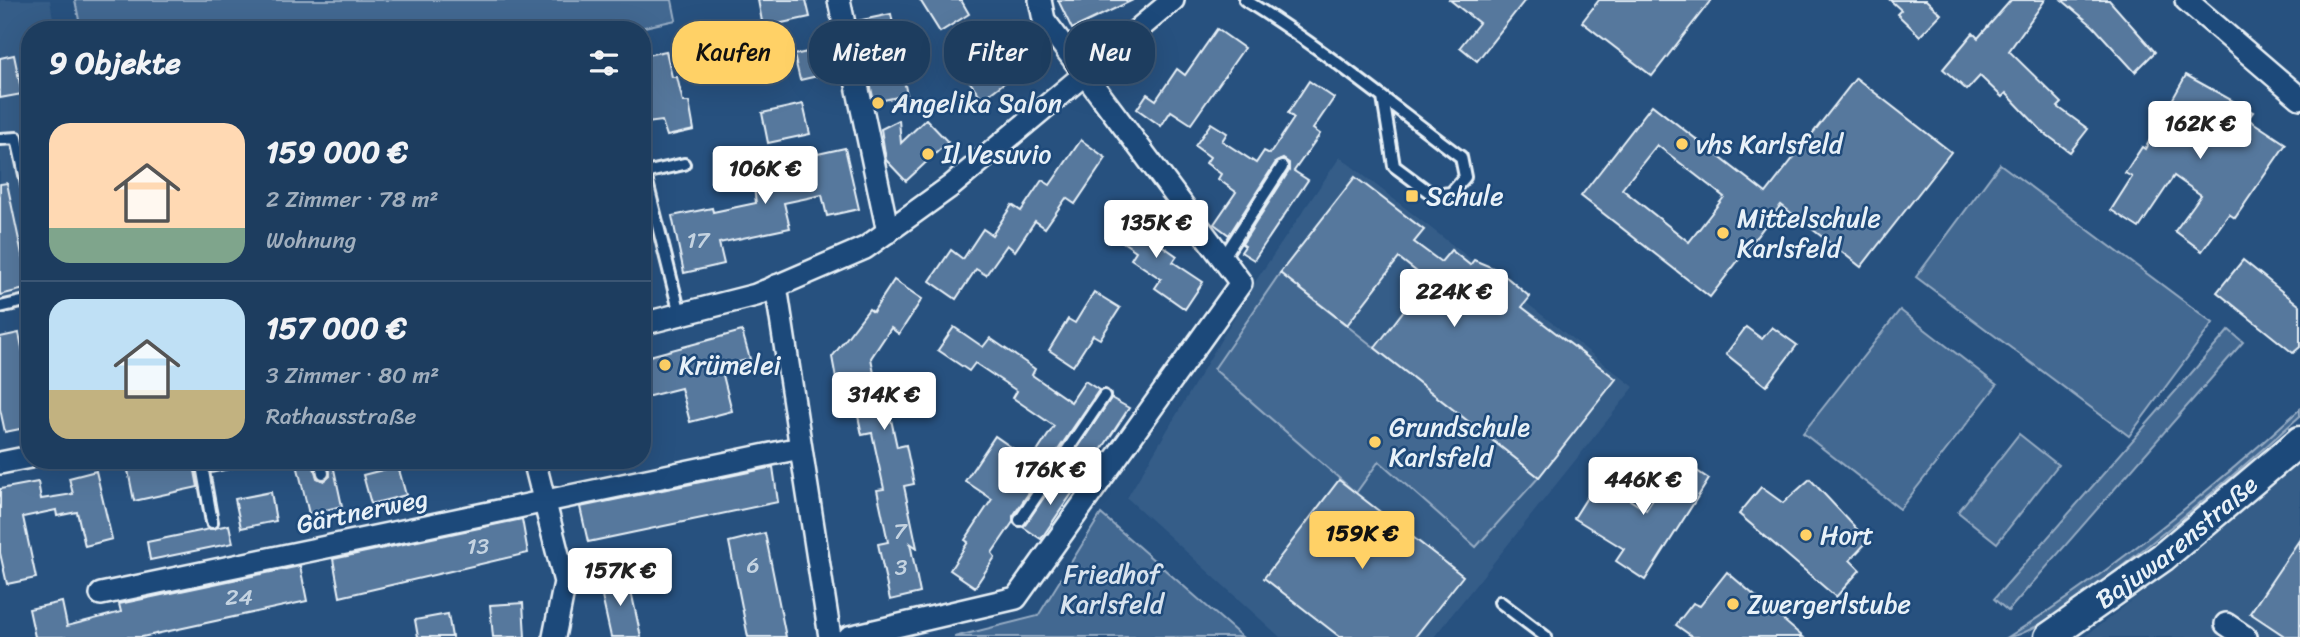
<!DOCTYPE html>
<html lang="de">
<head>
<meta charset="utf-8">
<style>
  :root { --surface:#1d3d5f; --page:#2a4868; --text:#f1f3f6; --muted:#a0aebd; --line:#3b5674; --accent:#ffd166 }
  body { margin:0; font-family:Sriracha,sans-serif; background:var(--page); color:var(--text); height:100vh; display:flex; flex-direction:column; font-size:26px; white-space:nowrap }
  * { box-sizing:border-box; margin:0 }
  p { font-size:23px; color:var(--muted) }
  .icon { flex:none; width:38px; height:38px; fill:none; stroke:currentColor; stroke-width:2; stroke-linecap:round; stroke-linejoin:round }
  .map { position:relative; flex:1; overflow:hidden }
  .panel { position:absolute; left:21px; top:21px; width:630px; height:448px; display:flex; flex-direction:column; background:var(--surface); border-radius:28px; box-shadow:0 7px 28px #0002,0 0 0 2px var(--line) }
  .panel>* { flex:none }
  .banner { position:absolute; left:672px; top:21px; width:665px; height:63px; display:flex; gap:14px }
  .price { position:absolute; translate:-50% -60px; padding:0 16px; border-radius:7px; background:#fff; color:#222; font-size:23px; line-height:46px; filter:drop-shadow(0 2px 4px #0008) }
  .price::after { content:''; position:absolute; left:50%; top:42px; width:21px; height:16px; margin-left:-10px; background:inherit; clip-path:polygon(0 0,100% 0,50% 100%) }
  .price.selected { background:var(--accent); color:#111 }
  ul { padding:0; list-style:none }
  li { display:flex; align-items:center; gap:21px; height:175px; padding:0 28px }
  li+li { border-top:2px solid var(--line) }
  li span { display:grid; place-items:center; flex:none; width:196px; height:140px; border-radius:21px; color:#555 }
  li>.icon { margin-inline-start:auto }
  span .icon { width:84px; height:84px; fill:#fffc; stroke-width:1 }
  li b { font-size:30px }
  h2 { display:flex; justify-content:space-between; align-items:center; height:84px; padding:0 28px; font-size:30px }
  .chip { padding:0 24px; border-radius:28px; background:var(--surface); box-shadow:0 7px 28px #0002,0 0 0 2px var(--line); font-size:24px; line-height:63px }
  .chip.selected { background:var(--accent); color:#111 }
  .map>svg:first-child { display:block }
  .built { fill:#355d88 }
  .green { fill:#436891; stroke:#96acc4; stroke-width:2 }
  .building { fill:#57789d; stroke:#e8f1f8; stroke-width:2; fill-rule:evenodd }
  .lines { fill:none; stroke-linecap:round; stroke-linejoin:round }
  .service-casing { stroke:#e8f1f8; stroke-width:16 }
  .minor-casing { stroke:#e8f1f8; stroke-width:26 }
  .secondary-casing { stroke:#e8f1f8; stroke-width:33 }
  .service { stroke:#1f4a7a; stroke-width:10 }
  .minor { stroke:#1f4a7a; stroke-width:21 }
  .secondary { stroke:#1f4a7a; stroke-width:28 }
  .poi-dot { fill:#ffd166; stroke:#1f4a7a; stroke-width:2.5 }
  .labels { text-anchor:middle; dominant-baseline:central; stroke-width:5; stroke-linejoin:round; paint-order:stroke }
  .number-label { font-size:23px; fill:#c4d3e1 }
  .poi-label { font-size:26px; fill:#e8f1f8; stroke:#1f4a7a; text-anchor:start }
  .street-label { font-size:26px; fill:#e8f1f8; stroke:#1f4a7a }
  .park-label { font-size:26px; fill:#d8e3ee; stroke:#1f4a7a }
</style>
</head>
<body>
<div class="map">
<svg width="2300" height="637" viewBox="0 0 2300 637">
  <rect width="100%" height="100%" fill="#27517f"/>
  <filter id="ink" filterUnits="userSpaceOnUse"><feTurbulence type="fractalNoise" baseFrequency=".0143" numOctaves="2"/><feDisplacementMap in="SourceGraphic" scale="14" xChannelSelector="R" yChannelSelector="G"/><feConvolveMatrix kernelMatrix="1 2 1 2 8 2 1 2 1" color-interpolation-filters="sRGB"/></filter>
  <g filter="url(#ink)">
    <g class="built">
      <polygon points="0,0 50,0 55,30 30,30 30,292 0,300"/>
      <polygon points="1340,157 1634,387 1434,637 1280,637 1127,498 1257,279"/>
      <polygon points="2300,462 2300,637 2084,637 2177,566"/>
    </g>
    <g class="green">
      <polygon points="75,0 672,0 676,20 631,30 81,30"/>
      <polygon points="2000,164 2213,323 2129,436 1916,277"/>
      <polygon points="1280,273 1539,477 1476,547 1379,461 1356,493 1214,369"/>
      <polygon points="1900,310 1997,385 1900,509 1803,433"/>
      <polygon points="2229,330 2243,342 2008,611 1994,599"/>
      <path d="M2300 409V416C2258 454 2050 637 2008 637 2113 571 2208 493 2300 409Z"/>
      <polygon points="2019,434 2058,465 1997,543 1958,512"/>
      <polygon points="1101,514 1242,637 954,637 1038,616"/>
    </g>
    <g class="building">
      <polygon points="758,0 806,0 810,17 763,27"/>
      <polygon points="920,0 961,0 969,14 940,32"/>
      <polygon points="1058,0 1133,0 1072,29"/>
      <polygon points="1450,0 1525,0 1477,61 1460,47 1479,23"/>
      <polygon points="1599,0 1711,0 1652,76 1582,22"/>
      <polygon points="1890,0 1926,0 1941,14 1920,36 1897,14 1901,10"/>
      <polygon points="2011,0 2045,0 2009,51 2062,103 2058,107 2088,129 2070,152 2043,132 2006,93 2002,97 1980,76 1967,90 1943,69 1973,33 1978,38"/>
      <polygon points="2062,0 2109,0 2155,52 2135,72 2093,26"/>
      <polygon points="891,14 907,95 874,102 857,21"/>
      <polygon points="988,27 1004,48 1011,43 1018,51 1030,42 1047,64 1023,82 1017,73 983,99 969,81 994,63 975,37"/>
      <polygon points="1217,29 1244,48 1191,124 1171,111 1161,126 1137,109 1147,94 1156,100 1177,69 1185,75"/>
      <polygon points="816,50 822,75 800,80 794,55"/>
      <polygon points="666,51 672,77 677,77 683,102 689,102 694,130 667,136 662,121 647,123 642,106 642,56"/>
      <polygon points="14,55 22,94 0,98 0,58"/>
      <polygon points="2186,75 2253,112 2248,119 2286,144 2235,218 2229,214 2202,251 2175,231 2201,195 2174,176 2139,228 2111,210 2132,177 2125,173 2142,147 2145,149"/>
      <path d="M1856 78 1951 152 1861 267 1781 205 1710 297 1581 196 1652 105 1766 193ZM1657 145 1724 197 1689 242 1622 189Z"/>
      <polygon points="1309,81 1334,98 1313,129 1320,134 1294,171 1308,180 1254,260 1241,252 1245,246 1242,244 1289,171 1289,163 1283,159 1276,162 1229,235 1214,224 1236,192 1218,179 1221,174 1206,163 1210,157 1195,146 1211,123 1227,133 1222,141 1256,163 1264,151 1270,154 1294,118 1288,113"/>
      <polygon points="803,104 810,134 768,143 762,113"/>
      <polygon points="926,119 948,142 906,181 886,160 881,129 899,120 901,143"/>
      <polygon points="1081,140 1106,158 1075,204 1066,198 1045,228 1035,221 1015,251 1007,245 986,275 976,269 956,299 930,281 951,250 963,259 983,229 992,235 1012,205 1021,211 1042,180 1050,185"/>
      <polygon points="845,148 859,209 827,216 822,195 784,203 790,228 719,243 724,264 684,273 672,216 712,208 713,212 756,203 751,163 784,157 787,169 815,163 813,155"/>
      <polygon points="1355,177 1424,230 1414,242 1441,262 1451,250 1470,265 1474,260 1498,270 1530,297 1522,307 1616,379 1539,477 1375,348 1427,280 1399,258 1347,325 1280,273"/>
      <polygon points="7,183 29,288 0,295 0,184"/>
      <polygon points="1123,209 1151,229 1147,235 1177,256 1173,262 1203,282 1185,309 1155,288 1161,279 1131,259 1136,251 1107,231"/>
      <polygon points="2243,260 2300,306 2300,347 2293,353 2217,292"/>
      <polygon points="894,280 922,299 899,334 891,328 871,358 877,389 884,387 897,447 906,445 914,484 904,486 917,548 910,543 920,593 890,600 878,544 888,542 877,490 884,489 872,433 862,435 854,397 848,398 844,380 837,384 832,357 869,309 873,312"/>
      <polygon points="1094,292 1120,308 1100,339 1093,335 1073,366 1049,350 1068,319 1075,323"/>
      <polygon points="954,327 983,347 990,338 1035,369 1032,375 1071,402 1085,381 1099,390 1013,516 1013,522 992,553 995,557 975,587 950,570 968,542 965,540 992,499 965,481 995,436 1031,461 1054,426 1013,398 1017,391 975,363 969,371 938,350"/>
      <polygon points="1746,327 1762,339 1772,327 1797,345 1766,386 1726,354"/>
      <polygon points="742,331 750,359 721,367 732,411 690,422 681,388 642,398 642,358"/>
      <polygon points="19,333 29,381 25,382 30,427 5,432 0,409 0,337"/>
      <polygon points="1111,398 1129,408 1086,473 1069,461"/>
      <polygon points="1679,459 1709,479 1645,580 1616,561 1624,549 1574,518 1598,480 1646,510"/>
      <polygon points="126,460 193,460 198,487 134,501"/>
      <polygon points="209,460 241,460 242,466 211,473"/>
      <polygon points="296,460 312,460 317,478 324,481 330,476 328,460 332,460 342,506 309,514"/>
      <polygon points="398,466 406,495 371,504 363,475"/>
      <polygon points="773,467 778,502 588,542 580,507"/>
      <polygon points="96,471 112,539 85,546 77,512 57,516 56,510 23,517 36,578 7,584 0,553 0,489 38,482 41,499 73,494 69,478"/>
      <polygon points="1060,474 1077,486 1041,539 1023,527"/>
      <polygon points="1810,479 1868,541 1850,560 1860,570 1836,597 1739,514 1761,487 1783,503"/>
      <polygon points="1339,480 1463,576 1415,637 1340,637 1264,578"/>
      <polygon points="271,492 276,521 241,528 235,499"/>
      <polygon points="522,519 528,553 340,597 333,559"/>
      <polygon points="229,525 233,543 150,560 147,542"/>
      <polygon points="765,533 786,637 748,637 729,542"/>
      <polygon points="2300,539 2300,637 2286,637 2250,613"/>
      <polygon points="300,566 307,601 142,637 35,637 29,609 62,602 67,626 121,612 119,604"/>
      <polygon points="1727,572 1803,637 1693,637 1676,625 1693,603 1700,606"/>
      <polygon points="628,577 641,637 611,637 599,583"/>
      <polygon points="523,603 525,637 493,637 490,605"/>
      <polygon points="448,614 452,637 418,637 415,620"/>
    </g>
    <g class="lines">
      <defs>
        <g id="service">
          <path d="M1245 0C1321 47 1390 104 1461 157L1465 177 1451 193 1433 195 1394 166 1383 98"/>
          <polyline points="0,139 17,138 30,198"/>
          <polyline points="1223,258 1282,167"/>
          <polyline points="0,307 30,300"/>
          <polyline points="680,314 646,178 649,172 684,164"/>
          <polyline points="201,460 212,522"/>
          <polyline points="320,460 323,473"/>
          <polyline points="1058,463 1094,488"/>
          <polyline points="1020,520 1104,396"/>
          <polyline points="1500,602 1546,637"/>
        </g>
        <g id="minor">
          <polyline points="839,0 888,232"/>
          <polyline points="2186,0 2300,98"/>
          <polyline points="776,286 830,637"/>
          <polyline points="642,324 756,295 865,248 951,186 1173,0"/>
          <polyline points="534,460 565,582 554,637"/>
          <polyline points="0,463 30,457"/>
          <polyline points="101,594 800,448"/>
          <polyline points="2226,624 2245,637"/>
          <polyline points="849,637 1016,598 1241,283 1044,20 1040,0"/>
        </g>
        <g id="secondary">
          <path id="s1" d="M2049 637 2163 557 2300 441"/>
        </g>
      </defs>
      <use href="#service" class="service-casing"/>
      <use href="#minor" class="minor-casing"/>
      <use href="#secondary" class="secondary-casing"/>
      <use href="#service" class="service"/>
      <use href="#minor" class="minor"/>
      <use href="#secondary" class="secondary"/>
    </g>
  </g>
  <g class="poi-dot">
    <circle cx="878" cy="103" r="7"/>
    <circle cx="1682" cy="144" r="7"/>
    <circle cx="928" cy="154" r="7"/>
    <rect x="1405" y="189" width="14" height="14" rx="3.5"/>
    <circle cx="1723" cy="233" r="7"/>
    <circle cx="665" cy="365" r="7"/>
    <circle cx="1375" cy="442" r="7"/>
    <circle cx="1806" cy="535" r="7"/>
    <circle cx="1733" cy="604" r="7"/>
  </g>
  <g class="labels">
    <g class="number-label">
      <text x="698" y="240">17</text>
      <text x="900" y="531">7</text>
      <text x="478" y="546">13</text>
      <text x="753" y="565">6</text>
      <text x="901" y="567">3</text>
      <text x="239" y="597">24</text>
    </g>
    <g class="poi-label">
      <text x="892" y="103">Angelika Salon</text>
      <text x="1696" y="144">vhs Karlsfeld</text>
      <text x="942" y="154">Il Vesuvio</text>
      <text x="1426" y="196">Schule</text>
      <text x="1737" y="218">Mittelschule<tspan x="1737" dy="30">Karlsfeld</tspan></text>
      <text x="679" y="365">Krümelei</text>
      <text x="1389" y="427">Grundschule<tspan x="1389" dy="30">Karlsfeld</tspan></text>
      <text x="1820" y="535">Hort</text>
      <text x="1747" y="604">Zwergerlstube</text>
    </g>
    <g class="street-label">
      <text transform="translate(362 511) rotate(-12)">Gärtnerweg</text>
      <text stroke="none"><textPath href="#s1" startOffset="159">Bajuwarenstraße</textPath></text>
    </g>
    <g class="park-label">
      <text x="1112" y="574">Friedhof<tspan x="1112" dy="30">Karlsfeld</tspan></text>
    </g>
  </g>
</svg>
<b class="price" style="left:2200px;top:161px">162K €</b>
<b class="price" style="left:765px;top:206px">106K €</b>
<b class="price" style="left:1156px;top:260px">135K €</b>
<b class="price" style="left:1454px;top:329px">224K €</b>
<b class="price" style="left:884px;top:432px">314K €</b>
<b class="price" style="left:1050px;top:507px">176K €</b>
<b class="price" style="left:1643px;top:517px">446K €</b>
<b class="price selected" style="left:1362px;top:571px">159K €</b>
<b class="price" style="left:620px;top:608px">157K €</b>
<div class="banner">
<a class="chip selected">Kaufen</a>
<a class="chip">Mieten</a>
<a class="chip">Filter</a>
<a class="chip">Neu</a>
</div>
<section class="panel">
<h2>9 Objekte<svg class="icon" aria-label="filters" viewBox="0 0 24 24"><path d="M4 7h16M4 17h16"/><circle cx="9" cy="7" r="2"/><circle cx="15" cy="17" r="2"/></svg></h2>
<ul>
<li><span style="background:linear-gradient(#ffd9b3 75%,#7fa58c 0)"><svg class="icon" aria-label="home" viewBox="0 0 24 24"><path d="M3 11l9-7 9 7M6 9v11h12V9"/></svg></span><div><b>159 000 €</b><p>2 Zimmer · 78 m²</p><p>Wohnung</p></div></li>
<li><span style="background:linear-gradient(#bfe0f5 65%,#c2b280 0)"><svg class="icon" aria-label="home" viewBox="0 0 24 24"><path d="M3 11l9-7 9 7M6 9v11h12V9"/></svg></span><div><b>157 000 €</b><p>3 Zimmer · 80 m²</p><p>Rathausstraße</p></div></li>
</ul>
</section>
</div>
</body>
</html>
